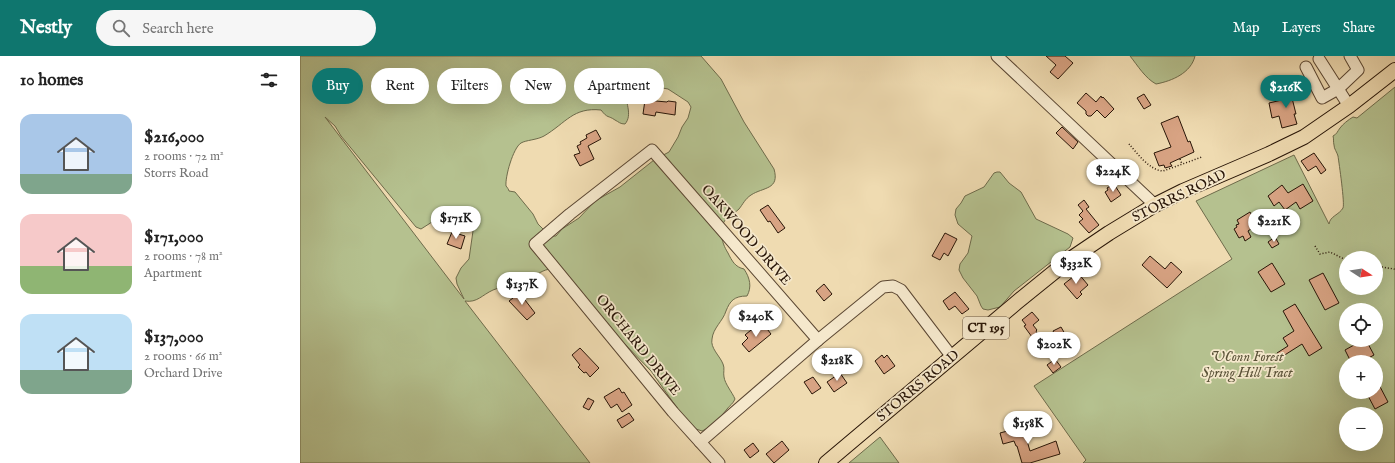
<!DOCTYPE html>
<html lang="en">
<head>
<meta charset="utf-8">
<style>
  :root { --surface:#fff; --page:#f6f6f6; --text:#222; --muted:#767676; --accent:#0f766e }
  body { margin:0; font-family:"IM FELL English",serif; background:var(--page); color:var(--text); height:100vh; display:flex; flex-direction:column; font-size:15px; white-space:nowrap }
  * { box-sizing:border-box; margin:0 }
  p { font-size:13px; color:var(--muted) }
  .icon { flex:none; width:22px; height:22px; fill:none; stroke:currentColor; stroke-width:2; stroke-linecap:round; stroke-linejoin:round }
  .map { position:relative; flex:1; overflow:hidden }
  .side { display:flex; flex-direction:column; background:var(--surface); width:300px }
  .side>* { flex:none }
  .banner { position:absolute; left:12px; top:12px; width:380px; height:36px; display:flex; gap:8px }
  .needle { width:26px; rotate:102deg }
  .controls { position:absolute; left:1039px; top:195px; display:grid; gap:8px }
  .controls a { display:grid; place-items:center; width:44px; height:44px; border-radius:50%; background:var(--surface); box-shadow:0 4px 16px #0002; font-size:20px }
  .price { position:absolute; translate:-50% -34px; padding:0 9px; border-radius:14px; background:#fff; color:#222; font-size:13px; line-height:26px; filter:drop-shadow(0 1px 2px #0008) }
  .price::after { content:''; position:absolute; left:50%; top:24px; width:12px; height:9px; margin-left:-6px; background:inherit; clip-path:polygon(0 0,100% 0,50% 100%) }
  .price.on { background:var(--accent); color:#fff }
  ul { padding:0; list-style:none }
  li { display:flex; align-items:center; gap:12px; height:100px; padding:0 20px }
  li span { display:grid; place-items:center; flex:none; width:112px; height:80px; border-radius:12px; color:#555 }
  li>.icon { margin-inline-start:auto }
  span .icon { width:48px; height:48px; fill:#fffc; stroke-width:1 }
  li b { font-size:17px }
  h2 { display:flex; justify-content:space-between; align-items:center; height:48px; padding:0 20px; font-size:17px }
  .pill { padding:0 14px; border-radius:18px; background:var(--surface); box-shadow:0 4px 16px #0002; font-size:14px; line-height:36px }
  .pill.on { background:var(--accent); color:#fff }
  header { display:flex; align-items:center; gap:24px; box-sizing:border-box; height:56px; padding:0 20px; background:var(--accent); color:#fff }
  header strong { font-size:19px }
  nav { display:flex; gap:22px; margin-inline-start:auto; font-size:14px }
  .search { width:280px; height:36px; background:var(--page); display:flex; align-items:center; gap:10px; box-sizing:border-box; padding:0 14px; border-radius:22px; color:var(--muted); font-size:15px }
  main { display:flex; flex:1; min-height:0 }
  .map>svg:first-child { display:block }
  .green { fill:#b5c18f; stroke:#6e6b4b; fill-rule:evenodd }
  .building { fill:#d8a383; stroke:#281507 }
  .lines { fill:none; stroke-linecap:round; stroke-linejoin:round }
  .minor-casing { stroke:#5a4632; stroke-width:13 }
  .major-casing { stroke:#281507; stroke-width:16 }
  .path { stroke:#281507; stroke-width:1.5; stroke-dasharray:1 2; stroke-linecap:butt }
  .minor { stroke:#f5e8cc; stroke-width:11 }
  .major { stroke:#efdbb1; stroke-width:14 }
  .labels { text-anchor:middle; dominant-baseline:central; stroke-width:3.5; stroke-linejoin:round; paint-order:stroke }
  .shield { fill:#f5e8cc; stroke:#665442; stroke-width:1 }
  .shield-label { font-size:13px; font-weight:bold; fill:#281507 }
  .street-label { font-size:14px; fill:#281507; stroke:#f5e8cc }
  .park-label { font-size:14px; font-style:italic; fill:#595137; stroke:#f5e8cc }
</style>
</head>
<body>
<header>
<strong>Nestly</strong>
<div class="search"><svg class="icon" aria-label="search" viewBox="0 0 24 24"><circle cx="10" cy="10" r="6"/><path d="M15 15l6 6"/></svg>Search here</div>
<nav><a>Map</a><a>Layers</a><a>Share</a></nav>
</header>
<main>
<section class="side">
<h2>10 homes<svg class="icon" aria-label="filters" viewBox="0 0 24 24"><path d="M4 7h16M4 17h16"/><circle cx="9" cy="7" r="2"/><circle cx="15" cy="17" r="2"/></svg></h2>
<ul>
<li><span style="background:linear-gradient(#a9c7e8 75%,#7fa58c 0)"><svg class="icon" aria-label="home" viewBox="0 0 24 24"><path d="M3 11l9-7 9 7M6 9v11h12V9"/></svg></span><div><b>$216,000</b><p>2 rooms · 72 m²</p><p>Storrs Road</p></div></li>
<li><span style="background:linear-gradient(#f6c9c9 65%,#8fb573 0)"><svg class="icon" aria-label="home" viewBox="0 0 24 24"><path d="M3 11l9-7 9 7M6 9v11h12V9"/></svg></span><div><b>$171,000</b><p>2 rooms · 78 m²</p><p>Apartment</p></div></li>
<li><span style="background:linear-gradient(#bfe0f5 70%,#7fa58c 0)"><svg class="icon" aria-label="home" viewBox="0 0 24 24"><path d="M3 11l9-7 9 7M6 9v11h12V9"/></svg></span><div><b>$137,000</b><p>2 rooms · 66 m²</p><p>Orchard Drive</p></div></li>
</ul>
</section>
<div class="map">
<svg width="1095" height="407" viewBox="0 0 1095 407">
  <rect width="100%" height="100%" fill="#efdbb1"/>
  <filter id="stains"><feTurbulence type="fractalNoise" baseFrequency=".005" numOctaves="4"/><feColorMatrix values="0 0 0 0 .2 0 0 0 0 .09 0 0 0 0 .02 0 0 0 .5 -.17"/></filter>
  <radialGradient id="worn" r=".72"><stop offset=".6" stop-color="#630" stop-opacity="0"/><stop offset="1" stop-color="#630" stop-opacity=".3"/></radialGradient>
  <g class="green">
    <path d="M0 0H401L421 23 444 66 474 113C480 134 463 131 451 139 445 143 443 148 439 153 436 156 432 158 429 160 417 170 421 186 428 197 432 205 435 211 444 213 450 222 452 231 447 240 434 240 430 245 426 255 423 265 413 272 412 283 410 292 420 300 423 308 425 312 423 317 424 321 425 328 432 336 435 343 433 348 430 349 427 353 419 363 414 370 402 375L396 373 387 366 351 315 252 213C243 213 237 219 229 223 217 228 204 229 193 234 182 239 177 247 165 245L290 407H0ZM332 21 343 22 351 30 368 33 388 46 391 51 388 62 382 71 378 81 369 96 354 104 320 131 295 145 279 162 262 173 256 180H250L238 168 233 158 215 136 209 135C209 134 207 131 206 130 205 121 213 92 221 87 226 84 237 84 244 80 266 67 273 51 301 54 308 63 308 59 315 64 319 66 320 68 325 68 333 59 325 45 325 34 324 31 326 27 326 24ZM25 61 35 70 41 80 116 171 121 173 132 166 143 162 159 168 171 170 173 175 169 203 161 212 156 222 157 228 164 243Z"/>
    <path d="M830 0H895C891 17 872 25 856 28 845 22 838 10 830 0Z"/>
    <path d="M1095 31V407H783L786 404 734 330 932 203 896 145 994 99 1029 168C1030 160 1039 159 1043 152 1045 148 1039 107 1038 100 1037 96 1034 93 1034 89 1033 85 1034 83 1033 80 1037 78 1037 76 1040 72 1043 68 1048 64 1053 61L1057 62ZM1046 202H1076V232H1046ZM1046 254H1076V284H1046ZM1046 306H1076V336H1046ZM1046 358H1076V388H1046Z"/>
    <polygon points="697,116 700,116 709,127 721,136 736,163 768,178 773,182 770,191 714,235 700,251 688,254 683,253 681,250 677,240 663,222 659,214 660,208 668,197 672,180 658,168 655,159 656,153 661,147 665,140 684,131 694,117"/>
    <polygon points="580,381 599,407 549,407"/>
  </g>
  <g class="building">
    <polygon points="746,0 765,0 773,7 758,23 750,16 756,9"/>
    <polygon points="1004,32 1006,38 992,42 996,58 994,58 997,68 982,72 979,60 972,62 969,47 986,43 985,38"/>
    <polygon points="786,37 796,46 801,40 802,42 803,41 814,53 805,62 797,54 791,60 788,60 786,58 786,55 777,47"/>
    <polygon points="844,38 851,49 844,53 837,42"/>
    <polygon points="345,44 367,46 368,45 376,46 375,59 356,56 355,60 343,58"/>
    <polygon points="878,60 888,86 890,85 894,96 870,107 872,110 865,112 864,109 859,110 854,97 871,91 861,67"/>
    <polygon points="762,71 778,86 773,93 756,77"/>
    <polygon points="296,74 301,83 288,90 294,103 280,110 274,99 280,97 277,90 281,88 280,86 287,82 286,79"/>
    <polygon points="1014,97 1026,114 1021,118 1016,110 1008,115 1001,105"/>
    <polygon points="814,128 821,139 811,146 805,136 808,134 807,132"/>
    <polygon points="1003,128 1013,145 1000,153 996,146 985,154 979,146 974,150 968,140 982,129 988,137"/>
    <polygon points="784,144 789,151 786,153 799,169 789,177 779,166 783,163 779,159 783,155 778,149"/>
    <polygon points="468,149 485,172 478,177 470,165 468,166 460,154"/>
    <polygon points="950,156 957,169 948,175 951,181 945,185 943,180 939,182 934,173 937,171 936,169 939,168 937,164"/>
    <polygon points="152,176 165,180 161,193 147,188"/>
    <polygon points="645,177 657,183 648,200 644,197 640,204 632,200"/>
    <polygon points="975,181 979,188 972,192 968,186"/>
    <polygon points="850,200 865,213 871,206 882,216 867,232 842,209"/>
    <polygon points="972,207 985,228 971,236 958,216"/>
    <polygon points="778,217 788,229 780,236 782,238 777,243 764,228"/>
    <polygon points="1023,217 1039,247 1025,254 1009,224"/>
    <polygon points="524,228 532,238 524,245 516,235"/>
    <polygon points="216,236 224,245 225,244 235,257 227,264 209,245 213,242 211,241"/>
    <polygon points="655,236 669,253 662,258 655,250 649,254 643,245"/>
    <polygon points="995,248 1022,292 1009,300 1002,288 980,302 977,297 988,290 983,282 994,275 983,255"/>
    <polygon points="732,256 739,264 733,269 737,274 736,275 737,277 732,281 724,270 726,269 722,264"/>
    <polygon points="464,269 471,278 449,296 442,288 448,282 445,279 451,274 454,277"/>
    <polygon points="761,271 765,278 762,279 765,284 759,287 753,275"/>
    <polygon points="1063,284 1066,284 1074,299 1061,306 1051,306 1045,294"/>
    <polygon points="280,292 299,312 290,321 286,316 284,317 278,311 280,309 272,299"/>
    <polygon points="582,299 584,302 587,299 595,310 584,318 575,305"/>
    <polygon points="755,303 761,311 753,317 747,309"/>
    <polygon points="540,317 547,327 534,336 527,326"/>
    <polygon points="513,321 521,332 512,338 504,326"/>
    <polygon points="1076,323 1088,346 1075,353 1066,336 1076,336"/>
    <polygon points="319,332 322,337 324,336 332,349 322,356 317,348 311,352 304,341"/>
    <polygon points="288,342 294,345 289,354 283,351"/>
    <polygon points="329,357 334,364 322,372 317,364"/>
    <polygon points="719,366 720,372 723,371 730,395 756,385 760,398 730,407 722,407 717,390 716,390 714,385 703,388 700,377 711,374 709,369"/>
    <polygon points="482,385 489,394 474,407 466,398"/>
    <polygon points="453,387 459,395 450,402 444,394"/>
  </g>
  <g class="lines">
    <defs>
      <g id="minor">
        <polyline points="697,0 855,149"/>
        <polyline points="1019,3 1049,50"/>
        <polyline points="1006,11 1022,42 1038,33 1058,14 1050,0"/>
        <polyline points="400,386 518,284 583,231 593,230 601,234 652,301"/>
        <polyline points="419,407 373,356 235,188 270,158 352,94 518,284"/>
      </g>
      <polyline id="major" points="526,407 716,247 769,204 809,177 855,149 883,135 969,98 1004,81 1049,50 1095,14"/>
    </defs>
    <use href="#minor" class="minor-casing"/>
    <use href="#major" class="major-casing"/>
    <g class="path">
      <path d="M829 88C837 97 849 114 863 115L902 101"/>
      <polyline points="880,103 882,108"/>
      <polyline points="1015,190 1020,198 1030,196 1046,204"/>
      <polyline points="1076,210 1094,213 1095,214"/>
    </g>
    <use href="#minor" class="minor"/>
    <use href="#major" class="major"/>
  </g>
  <g class="labels">
    <rect class="shield" x="663" y="261" width="46" height="22" rx="3"/>
    <g class="shield-label">
      <text x="686" y="272">CT 195</text>
    </g>
    <g class="street-label">
      <text transform="translate(879 140) rotate(-26)">STORRS ROAD</text>
      <text transform="translate(446 179) rotate(49)">OAKWOOD DRIVE</text>
      <text transform="translate(338 289) rotate(51)">ORCHARD DRIVE</text>
      <text transform="translate(618 330) rotate(-40)">STORRS ROAD</text>
    </g>
    <g class="park-label">
      <text x="947" y="301">UConn Forest<tspan x="947" dy="16">Spring Hill Tract</tspan></text>
    </g>
  </g>
  <rect width="100%" height="100%" filter="url(#stains)"/>
  <rect width="100%" height="100%" fill="url(#worn)"/>
</svg>
<div class="controls">
<a><svg class="needle" viewBox="-14 -14 28 28"><path d="M0-13l5 13h-10z" fill="#e53935"/><path d="M0 13l5-13h-10z" fill="#767676"/></svg></a>
<a><svg class="icon" aria-label="locate" viewBox="0 0 24 24"><circle cx="12" cy="12" r="6"/><path d="M12 2v4M12 18v4M2 12h4M18 12h4"/></svg></a>
<a>+</a>
<a>−</a>
</div>
<b class="price on" style="left:986px;top:53px">$216K</b>
<b class="price" style="left:813px;top:137px">$224K</b>
<b class="price" style="left:156px;top:184px">$171K</b>
<b class="price" style="left:974px;top:187px">$221K</b>
<b class="price" style="left:776px;top:229px">$332K</b>
<b class="price" style="left:222px;top:250px">$137K</b>
<b class="price" style="left:456px;top:282px">$240K</b>
<b class="price" style="left:754px;top:310px">$202K</b>
<b class="price" style="left:537px;top:326px">$218K</b>
<b class="price" style="left:728px;top:389px">$158K</b>
<div class="banner">
<a class="pill on">Buy</a>
<a class="pill">Rent</a>
<a class="pill">Filters</a>
<a class="pill">New</a>
<a class="pill">Apartment</a>
</div>
</div>
</main>
</body>
</html>
